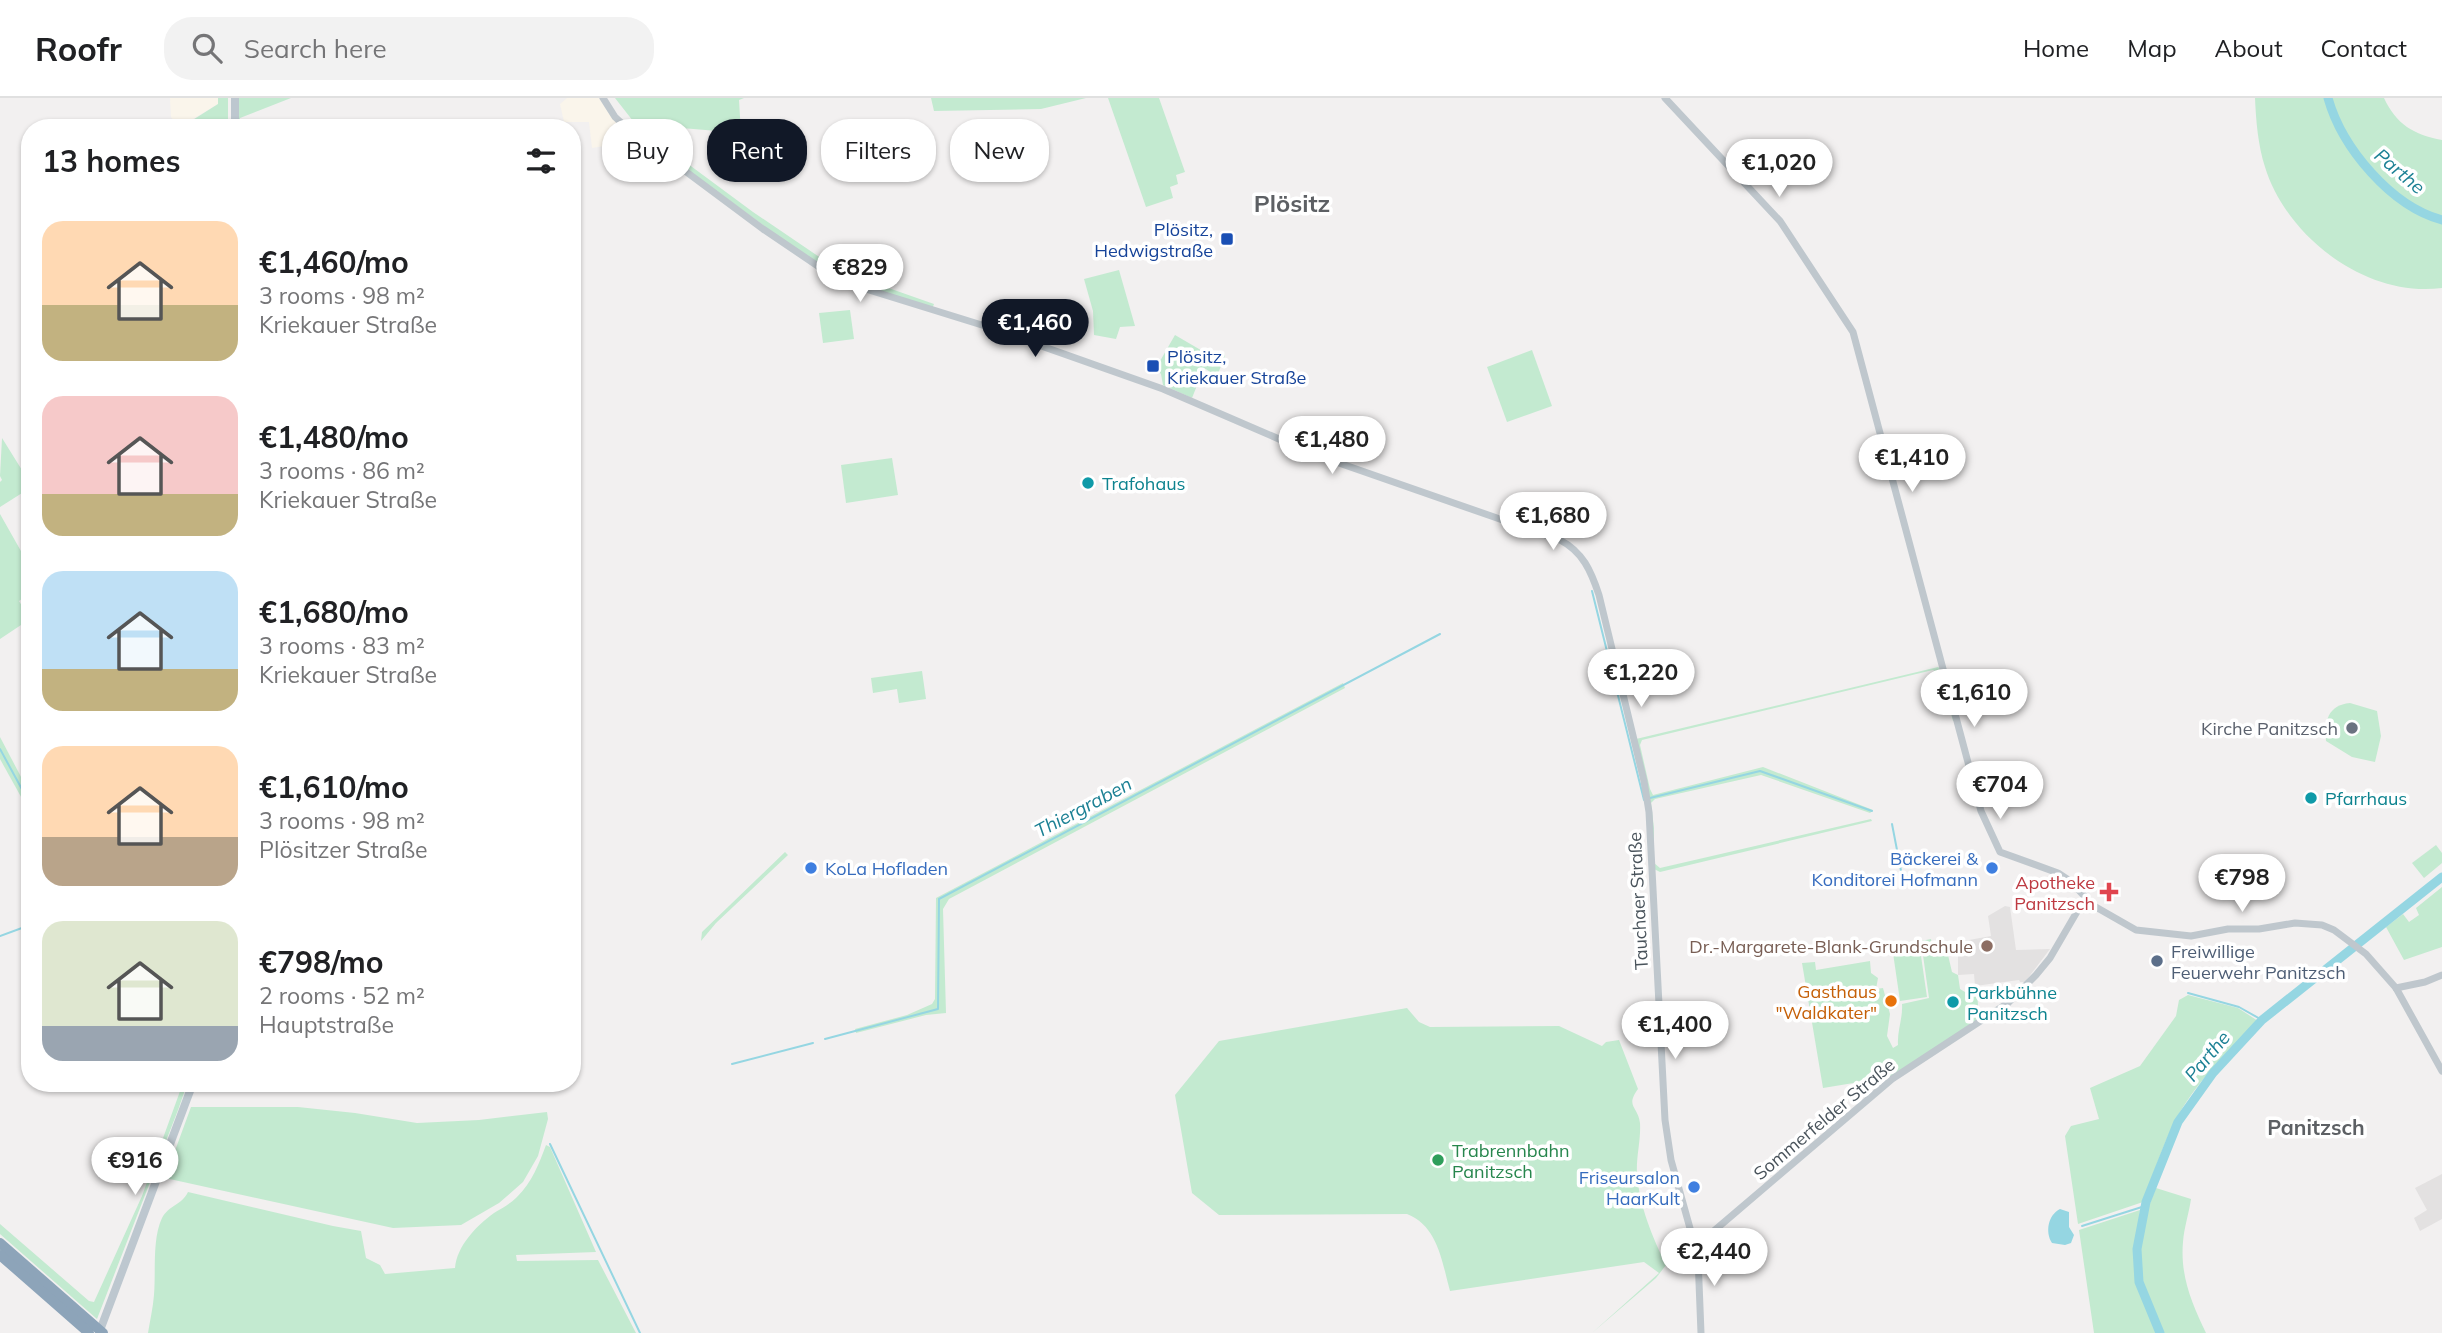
<!DOCTYPE html>
<html lang="en">
<head>
<meta charset="utf-8">
<style>
  :root { --surface:#fff; --page:#f2f2f2; --text:#202124; --muted:#757577; --line:#e0e0e0; --accent:#111827 }
  body { margin:0; font-family:Mulish,sans-serif; background:var(--page); color:var(--text); height:100vh; display:flex; flex-direction:column; font-size:26px; white-space:nowrap }
  * { box-sizing:border-box; margin:0 }
  p { font-size:23px; color:var(--muted) }
  .icon { flex:none; width:38px; height:38px; fill:none; stroke:currentColor; stroke-width:2; stroke-linecap:round; stroke-linejoin:round }
  .map { position:relative; flex:1; overflow:hidden }
  .details { position:absolute; left:21px; top:21px; width:560px; height:973px; display:flex; flex-direction:column; background:var(--surface); border-radius:28px; box-shadow:0 2px 5px #0004 }
  .details>* { flex:none }
  .hud { position:absolute; left:602px; top:21px; width:665px; height:63px; display:flex; gap:14px }
  .price { position:absolute; translate:-50% -60px; padding:0 16px; border-radius:24px; background:#fff; color:#222; font-size:23px; line-height:46px; filter:drop-shadow(0 2px 4px #0008) }
  .price::after { content:''; position:absolute; left:50%; top:42px; width:21px; height:16px; margin-left:-10px; background:inherit; clip-path:polygon(0 0,100% 0,50% 100%) }
  .price.selected { background:var(--accent); color:#fff }
  ul { padding:0; list-style:none }
  li { display:flex; align-items:center; gap:21px; height:175px; padding:0 21px }
  li span { display:grid; place-items:center; flex:none; width:196px; height:140px; border-radius:21px; color:#555 }
  li>.icon { margin-inline-start:auto }
  span .icon { width:84px; height:84px; fill:#fffc; stroke-width:1 }
  li b { font-size:30px }
  h2 { display:flex; justify-content:space-between; align-items:center; height:84px; padding:0 21px; font-size:30px }
  .tag { padding:0 24px; border-radius:28px; background:var(--surface); box-shadow:0 2px 5px #0004; font-size:24px; line-height:63px }
  .tag.selected { background:var(--accent); color:#fff }
  header { display:flex; align-items:center; gap:42px; box-sizing:border-box; height:98px; padding:0 35px; background:var(--surface); border-bottom:2px solid var(--line) }
  header strong { font-size:33px }
  nav { display:flex; gap:38px; margin-inline-start:auto; font-size:24px }
  .search { width:490px; height:63px; background:var(--page); display:flex; align-items:center; gap:18px; box-sizing:border-box; padding:0 24px; border-radius:28px; color:var(--muted); font-size:26px }
  .map>svg:first-child { display:block }
  .commercial { fill:#faf5eb }
  .education { fill:#e3e1e1 }
  .green { fill:#c3ead0 }
  .water { fill:#95d6e2 }
  .lines { fill:none; stroke-linecap:round; stroke-linejoin:round }
  .stream { stroke:#95d6e2; stroke-width:2 }
  .river { stroke:#95d6e2; stroke-width:9 }
  .tertiary { stroke:#bfc7cd; stroke-width:7 }
  .secondary { stroke:#bdc7cf; stroke-width:8 }
  .motorway { stroke:#8da4b9; stroke-width:10 }
  .transit-dot { fill:#1a4fb4; stroke:#fff; stroke-width:2.5 }
  .culture-dot { fill:#0f9aa8; stroke:#fff; stroke-width:2.5 }
  .worship-dot { fill:#6b7280; stroke:#fff; stroke-width:2.5 }
  .shop-dot { fill:#3f7fe0; stroke:#fff; stroke-width:2.5 }
  .health-dot { fill:#e0444e; stroke:#fff; stroke-width:2.5 }
  .education-dot { fill:#8d6e63; stroke:#fff; stroke-width:2.5 }
  .service-dot { fill:#5c6f8a; stroke:#fff; stroke-width:2.5 }
  .food-dot { fill:#e8710a; stroke:#fff; stroke-width:2.5 }
  .leisure-dot { fill:#2e9e5b; stroke:#fff; stroke-width:2.5 }
  .labels { text-anchor:middle; dominant-baseline:central; stroke-width:7; stroke-linejoin:round; paint-order:stroke }
  .transit-label { font-size:18px; fill:#164399; stroke:#fff; text-anchor:end }
  .culture-label { font-size:18px; fill:#0d838f; stroke:#fff; text-anchor:start }
  .worship-label { font-size:18px; fill:#5b616d; stroke:#fff; text-anchor:end }
  .shop-label { font-size:18px; fill:#366cbe; stroke:#fff; text-anchor:end }
  .health-label { font-size:18px; fill:#be3a42; stroke:#fff; text-anchor:end }
  .street-label { font-size:18px; fill:#49535b; stroke:#fff }
  .education-label { font-size:18px; fill:#785e54; stroke:#fff; text-anchor:end }
  .service-label { font-size:18px; fill:#4e5e75; stroke:#fff; text-anchor:start }
  .food-label { font-size:18px; fill:#c56008; stroke:#fff; text-anchor:end }
  .leisure-label { font-size:18px; fill:#27864d; stroke:#fff; text-anchor:start }
  .water-label { font-size:19px; font-style:italic; fill:#1b8094; stroke:#fff }
  .quarter-label { font-size:21px; font-weight:bold; fill:#5d6064; stroke:#fff }
  .district-label { font-size:24px; font-weight:bold; fill:#5d6064; stroke:#fff }
</style>
</head>
<body>
<header>
<strong>Roofr</strong>
<div class="search"><svg class="icon" aria-label="search" viewBox="0 0 24 24"><circle cx="10" cy="10" r="6"/><path d="M15 15l6 6"/></svg>Search here</div>
<nav><a>Home</a><a>Map</a><a>About</a><a>Contact</a></nav>
</header>
<div class="map">
<svg width="2442" height="1235" viewBox="0 0 2442 1235">
  <rect width="100%" height="100%" fill="#f2f0f0"/>
  <g class="commercial">
    <polygon points="170,0 218,0 218,6 178,30 171,19"/>
    <polygon points="567,0 599,0 608,14 640,42 592,50 589,24 564,24 560,6"/>
  </g>
  <g class="education">
    <polygon points="2005,808 2010,809 2016,852 2050,851 2025,884 2020,884 2019,882 1975,888 1974,876 1958,877 1958,844 1991,838 1988,818"/>
    <polygon points="2442,1076 2442,1121 2420,1133 2414,1120 2427,1112 2415,1090"/>
  </g>
  <g class="green">
    <polygon points="218,0 228,0 228,30 180,30 218,6"/>
    <polygon points="237,0 291,0 240,20 239,30 237,30"/>
    <polygon points="615,0 744,0 739,2 741,35 634,26 753,114 840,173 934,206 932,211 858,188 827,174 629,29 633,23"/>
    <polygon points="931,0 1086,0 1041,11 934,13"/>
    <polygon points="1108,0 1159,0 1185,74 1176,77 1178,86 1170,89 1173,100 1146,109"/>
    <path d="M2255 0H2384C2396 26 2414 37 2442 42V190C2367 200 2287 140 2265 69 2258 47 2256 23 2255 0Z"/>
    <polygon points="1119,172 1135,228 1120,229 1116,241 1094,237 1093,213 1084,181"/>
    <polygon points="850,212 854,241 823,245 819,215"/>
    <polygon points="1175,237 1211,258 1224,255 1225,258 1217,278 1204,270 1192,300 1163,287 1161,276 1156,270"/>
    <polygon points="1532,252 1552,308 1507,324 1487,269"/>
    <polygon points="2,340 30,385 30,390 0,409 0,384 2,382 0,378"/>
    <polygon points="892,360 898,397 846,405 841,367"/>
    <polygon points="0,416 30,469 30,496 19,503 30,521 0,541"/>
    <polygon points="1938,569 1941,571 1955,623 1953,623 1940,576 1933,572 1642,642 1640,647 1650,691 1653,697 1763,669 1873,712 1870,715 1761,677 1655,701 1651,705 1654,730 1654,765 1660,770 1871,721 1872,723 1660,774 1654,771 1636,641"/>
    <polygon points="922,573 926,601 899,605 897,591 873,595 871,580"/>
    <polygon points="1343,585 1345,590 949,801 943,811 946,915 926,917 856,935 855,931 907,917 932,906 935,901 936,800"/>
    <path d="M2350 605 2377 613 2381 638 2375 664 2352 659 2326 643C2324 623 2328 607 2350 605Z"/>
    <polygon points="0,639 30,696 30,715 0,661"/>
    <polygon points="2436,747 2442,755 2442,765 2424,780 2412,765"/>
    <polygon points="785,754 788,757 716,825 701,843 702,834"/>
    <polygon points="2442,789 2442,849 2404,862 2386,829 2403,816 2409,824 2419,817 2416,810"/>
    <path d="M1931 841 1933 859 1948 857 1952 874 1958 877 1960 891 1965 894 1977 893 1979 922 1886 982 1878 981 1823 990 1802 865 1815 864 1816 872 1870 863 1871 875 1878 880 1876 891 1883 890 1890 916 1887 938 1893 950 1898 947C1897 933 1903 920 1902 906L1929 900 1921 843Z"/>
    <polygon points="1920,851 1927,899 1900,903 1893,855"/>
    <path d="M2188 897 2238 910 2258 923C2228 953 2195 985 2175 1023 2162 1049 2153 1077 2143 1104L2078 1126 2065 1038 2071 1028 2099 1021 2090 990 2140 968 2176 918 2179 902Z"/>
    <path d="M1407 910 1419 924 1430 929 1559 928 1602 948 1606 944 1619 942 1638 991C1625 1009 1638 1008 1640 1025 1641 1042 1636 1059 1637 1075 1639 1108 1653 1140 1666 1167L1656 1180 1592 1235 1659 1175 1644 1164 1450 1193C1442 1164 1438 1128 1407 1116L1219 1117 1192 1095 1175 997 1219 943Z"/>
    <polygon points="183,985 187,985 186,989 183,988 182,991 185,992 178,1012 97,1221 0,1136 0,1126 89,1203 94,1204 142,1098"/>
    <polygon points="191,1009 298,1009 355,1015 417,1025 479,1022 547,1014 548,1021 538,1058 523,1084 499,1105 461,1127 393,1130 165,1080"/>
    <path d="M546 1047 550 1049 596 1154 516 1157 517 1163 598 1162 636 1235H148C150 1222 153 1210 154 1197 156 1174 152 1141 162 1120 169 1107 182 1107 188 1094L333 1128 361 1133 366 1160 380 1167 385 1176 455 1170C457 1148 476 1128 494 1115 502 1110 510 1106 517 1099 532 1084 539 1066 546 1047Z"/>
    <path d="M2156 1090 2191 1101C2189 1115 2184 1130 2183 1144 2180 1178 2192 1206 2206 1235H2164C2156 1219 2147 1202 2142 1185 2134 1154 2144 1118 2156 1090Z"/>
    <polygon points="2140,1112 2136,1147 2138,1189 2158,1235 2094,1235 2079,1132"/>
  </g>
  <path class="water" d="M2060 1111 2069 1114V1129L2074 1137 2071 1145 2065 1147 2052 1145C2045 1134 2048 1117 2060 1111Z"/>
  <g class="lines">
    <g class="stream">
      <polyline points="1592,493 1644,702"/>
      <polyline points="0,651 30,706"/>
      <polyline points="1650,700 1760,673 1872,713"/>
      <polyline points="1892,726 1902,778 1932,779"/>
      <polyline points="0,838 30,827"/>
      <polyline points="2188,895 2239,909 2262,922"/>
      <polyline points="825,941 938,911 939,801 1440,536"/>
      <polyline points="732,966 813,945"/>
      <polyline points="550,1046 640,1235"/>
      <polyline points="2082,1128 2145,1108"/>
    </g>
    <g class="river">
      <path d="M2328 0C2342 50 2391 108 2442 122"/>
      <polyline points="2160,1235 2139,1184 2137,1151 2146,1104 2178,1024 2213,975 2262,922 2442,779"/>
    </g>
    <g class="tertiary">
      <path d="M603 0 615 19 626 29 763 131 840 183 985 228 1163 291 1316 357 1560 442C1583 454 1591 473 1599 497L1644 683 1649 714 1665 1022 1671 1062 1698 1159 1701 1235"/>
      <polyline points="1665,0 1780,123 1853,234 1981,713 2000,754 2058,775 2070,783 2094,808 2136,832 2191,838 2228,831 2259,831 2295,825 2322,827 2334,832 2366,856 2396,890 2442,973"/>
      <polyline points="2396,890 2425,884 2442,877"/>
      <polyline points="1695,1149 1892,981 2008,905 2036,877 2050,860 2085,800"/>
    </g>
    <g class="secondary">
      <polyline points="235,0 235,30"/>
      <polyline points="99,1235 193,985"/>
    </g>
    <g class="motorway">
      <polyline points="0,1145 103,1235"/>
      <polyline points="0,1157 89,1235"/>
    </g>
  </g>
  <g class="transit-dot">
    <rect x="1220" y="134" width="14" height="14" rx="3.5"/>
    <rect x="1146" y="261" width="14" height="14" rx="3.5"/>
  </g>
  <g class="culture-dot">
    <circle cx="1088" cy="385" r="7"/>
    <circle cx="2311" cy="700" r="7"/>
    <circle cx="1953" cy="904" r="7"/>
  </g>
  <circle class="worship-dot" cx="2352" cy="630" r="7"/>
  <g class="shop-dot">
    <circle cx="811" cy="770" r="7"/>
    <circle cx="1992" cy="770" r="7"/>
    <circle cx="1694" cy="1089" r="7"/>
  </g>
  <path class="health-dot" d="M2105.5 783.5h7v7h7v7h-7v7h-7v-7h-7v-7h7z"/>
  <circle class="education-dot" cx="1987" cy="848" r="7"/>
  <circle class="service-dot" cx="2157" cy="863" r="7"/>
  <circle class="food-dot" cx="1891" cy="903" r="7"/>
  <circle class="leisure-dot" cx="1438" cy="1062" r="7"/>
  <g class="labels">
    <g class="transit-label">
      <text x="1213" y="131">Plösitz,<tspan x="1213" dy="21">Hedwigstraße</tspan></text>
      <text x="1167" y="258" text-anchor="start">Plösitz,<tspan x="1167" dy="21">Kriekauer Straße</tspan></text>
    </g>
    <g class="culture-label">
      <text x="1102" y="385">Trafohaus</text>
      <text x="2325" y="700">Pfarrhaus</text>
      <text x="1967" y="894">Parkbühne<tspan x="1967" dy="21">Panitzsch</tspan></text>
    </g>
    <g class="worship-label">
      <text x="2338" y="630">Kirche Panitzsch</text>
    </g>
    <g class="shop-label">
      <text x="1978" y="760">Bäckerei &amp;<tspan x="1978" dy="21">Konditorei Hofmann</tspan></text>
      <text x="825" y="770" text-anchor="start">KoLa Hofladen</text>
      <text x="1680" y="1079">Friseursalon<tspan x="1680" dy="21">HaarKult</tspan></text>
    </g>
    <g class="health-label">
      <text x="2095" y="784">Apotheke<tspan x="2095" dy="21">Panitzsch</tspan></text>
    </g>
    <g class="street-label">
      <text transform="translate(1638 803) rotate(-93)">Tauchaer Straße</text>
      <text transform="translate(1824 1021) rotate(-40)">Sommerfelder Straße</text>
    </g>
    <g class="education-label">
      <text x="1973" y="848">Dr.-Margarete-Blank-Grundschule</text>
    </g>
    <g class="service-label">
      <text x="2171" y="853">Freiwillige<tspan x="2171" dy="21">Feuerwehr Panitzsch</tspan></text>
    </g>
    <g class="food-label">
      <text x="1877" y="893">Gasthaus<tspan x="1877" dy="21">"Waldkater"</tspan></text>
    </g>
    <g class="leisure-label">
      <text x="1452" y="1052">Trabrennbahn<tspan x="1452" dy="21">Panitzsch</tspan></text>
    </g>
    <g class="water-label">
      <text transform="translate(2400 73) rotate(40)">Parthe</text>
      <text transform="translate(1083 709) rotate(-28)">Thiergraben</text>
      <text transform="translate(2207 958) rotate(-50)">Parthe</text>
    </g>
    <g class="quarter-label">
      <text x="2316" y="1029">Panitzsch</text>
    </g>
    <g class="district-label">
      <text x="1292" y="105">Plösitz</text>
    </g>
  </g>
</svg>
<b class="price" style="left:1779px;top:101px">€1,020</b>
<b class="price" style="left:860px;top:206px">€829</b>
<b class="price selected" style="left:1035px;top:261px">€1,460</b>
<b class="price" style="left:1332px;top:378px">€1,480</b>
<b class="price" style="left:1912px;top:396px">€1,410</b>
<b class="price" style="left:1553px;top:454px">€1,680</b>
<b class="price" style="left:1641px;top:611px">€1,220</b>
<b class="price" style="left:1974px;top:631px">€1,610</b>
<b class="price" style="left:2000px;top:723px">€704</b>
<b class="price" style="left:2242px;top:816px">€798</b>
<b class="price" style="left:1675px;top:963px">€1,400</b>
<b class="price" style="left:135px;top:1099px">€916</b>
<b class="price" style="left:1714px;top:1190px">€2,440</b>
<div class="hud">
<a class="tag">Buy</a>
<a class="tag selected">Rent</a>
<a class="tag">Filters</a>
<a class="tag">New</a>
</div>
<section class="details">
<h2>13 homes<svg class="icon" aria-label="filters" viewBox="0 0 24 24"><path d="M4 7h16M4 17h16"/><circle cx="9" cy="7" r="2"/><circle cx="15" cy="17" r="2"/></svg></h2>
<ul>
<li><span style="background:linear-gradient(#ffd9b3 60%,#c2b280 0)"><svg class="icon" aria-label="home" viewBox="0 0 24 24"><path d="M3 11l9-7 9 7M6 9v11h12V9"/></svg></span><div><b>€1,460/mo</b><p>3 rooms · 98 m²</p><p>Kriekauer Straße</p></div></li>
<li><span style="background:linear-gradient(#f6c9c9 70%,#c2b280 0)"><svg class="icon" aria-label="home" viewBox="0 0 24 24"><path d="M3 11l9-7 9 7M6 9v11h12V9"/></svg></span><div><b>€1,480/mo</b><p>3 rooms · 86 m²</p><p>Kriekauer Straße</p></div></li>
<li><span style="background:linear-gradient(#bfe0f5 70%,#c2b280 0)"><svg class="icon" aria-label="home" viewBox="0 0 24 24"><path d="M3 11l9-7 9 7M6 9v11h12V9"/></svg></span><div><b>€1,680/mo</b><p>3 rooms · 83 m²</p><p>Kriekauer Straße</p></div></li>
<li><span style="background:linear-gradient(#ffd9b3 65%,#b9a48a 0)"><svg class="icon" aria-label="home" viewBox="0 0 24 24"><path d="M3 11l9-7 9 7M6 9v11h12V9"/></svg></span><div><b>€1,610/mo</b><p>3 rooms · 98 m²</p><p>Plösitzer Straße</p></div></li>
<li><span style="background:linear-gradient(#dfe7d0 75%,#9aa5b1 0)"><svg class="icon" aria-label="home" viewBox="0 0 24 24"><path d="M3 11l9-7 9 7M6 9v11h12V9"/></svg></span><div><b>€798/mo</b><p>2 rooms · 52 m²</p><p>Hauptstraße</p></div></li>
</ul>
</section>
</div>
</body>
</html>
